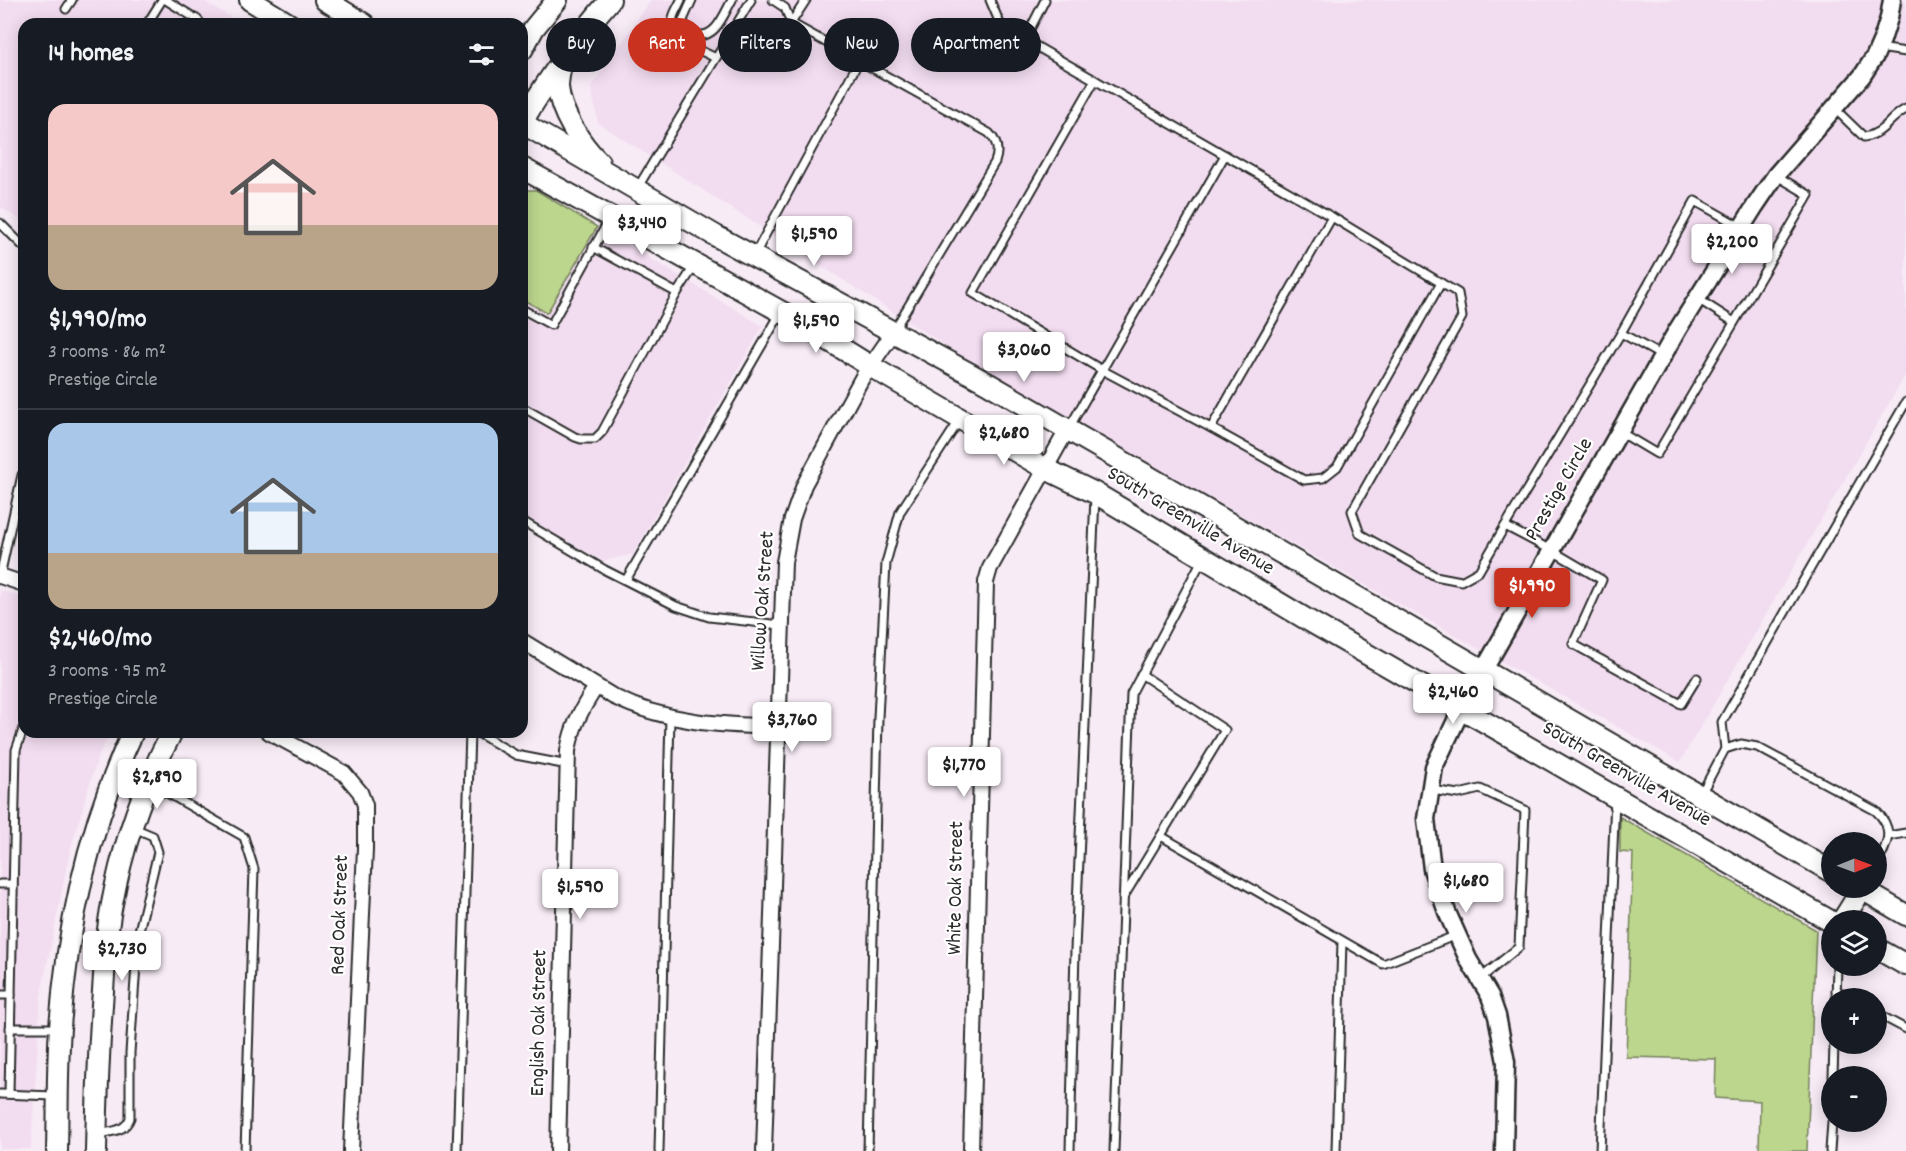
<!DOCTYPE html>
<html lang="en">
<head>
<meta charset="utf-8">
<style>
  :root { --surface:#171b24; --page:#242831; --text:#f1f3f6; --muted:#9ea1a6; --line:#363941; --accent:#c8321e }
  body { margin:0; font-family:Dekko,sans-serif; background:var(--page); color:var(--text); height:100vh; display:flex; flex-direction:column; font-size:22px; white-space:nowrap }
  * { box-sizing:border-box; margin:0 }
  p { font-size:20px; color:var(--muted) }
  .icon { flex:none; width:33px; height:33px; fill:none; stroke:currentColor; stroke-width:2; stroke-linecap:round; stroke-linejoin:round }
  .map { position:relative; flex:1; overflow:hidden }
  .panel { position:absolute; left:18px; top:18px; width:510px; height:720px; display:flex; flex-direction:column; background:var(--surface); border-radius:18px; box-shadow:0 3px 15px #0003 }
  .panel>* { flex:none }
  .banner { position:absolute; left:546px; top:18px; width:570px; height:54px; display:flex; gap:12px }
  .needle { width:39px; rotate:89deg }
  .tools { position:absolute; left:1821px; top:832px; display:grid; gap:12px }
  .tools a { display:grid; place-items:center; width:66px; height:66px; border-radius:50%; background:var(--surface); box-shadow:0 3px 15px #0003; font-size:30px }
  .price { position:absolute; translate:-50% -51px; padding:0 14px; border-radius:6px; background:#fff; color:#222; font-size:20px; line-height:39px; filter:drop-shadow(0 2px 3px #0008) }
  .price::after { content:''; position:absolute; left:50%; top:36px; width:18px; height:14px; margin-left:-9px; background:inherit; clip-path:polygon(0 0,100% 0,50% 100%) }
  .price.selected { background:var(--accent); color:#fff }
  ul { padding:0; list-style:none }
  li { display:grid; align-content:center; gap:12px; height:318px; padding:0 30px }
  li+li { border-top:2px solid var(--line) }
  li span { display:grid; place-items:center; height:186px; border-radius:18px; color:#555 }
  li>.icon { margin-inline-start:auto }
  span .icon { width:108px; height:108px; fill:#fffc; stroke-width:1 }
  li b { font-size:26px }
  h2 { display:flex; justify-content:space-between; align-items:center; height:72px; padding:0 30px; font-size:26px }
  .pill { padding:0 21px; border-radius:27px; background:var(--surface); box-shadow:0 3px 15px #0003; font-size:21px; line-height:54px }
  .pill.selected { background:var(--accent); color:#fff }
  .map>svg:first-child { display:block }
  .built { fill:#f2ddf0 }
  .green { fill:#bcd68d; stroke:#74805c; stroke-width:1.5 }
  .lines { fill:none; stroke-linecap:round; stroke-linejoin:round }
  .service-casing { stroke:#2b2b2b; stroke-width:11 }
  .minor-casing { stroke:#2b2b2b; stroke-width:18 }
  .tertiary-casing { stroke:#2b2b2b; stroke-width:21 }
  .secondary-casing { stroke:#2b2b2b; stroke-width:24 }
  .service { stroke:#fff; stroke-width:7 }
  .minor { stroke:#fff; stroke-width:14 }
  .tertiary { stroke:#fff; stroke-width:16 }
  .secondary { stroke:#fff; stroke-width:20 }
  .labels { text-anchor:middle; dominant-baseline:central; stroke-width:4.5; stroke-linejoin:round; paint-order:stroke }
  .street-label { font-size:21px; fill:#2b2b2b; stroke:#fff }
</style>
</head>
<body>
<div class="map">
<svg width="1906" height="1151" viewBox="0 0 1906 1151">
  <rect width="100%" height="100%" fill="#f7ebf6"/>
  <filter id="ink" filterUnits="userSpaceOnUse"><feTurbulence type="fractalNoise" baseFrequency=".0167" numOctaves="2"/><feDisplacementMap in="SourceGraphic" scale="12" xChannelSelector="R" yChannelSelector="G"/><feConvolveMatrix kernelMatrix="1 2 1 2 8 2 1 2 1" color-interpolation-filters="sRGB"/></filter>
  <g filter="url(#ink)">
    <g class="built">
      <polygon points="0,0 202,0 242,24 24,24 24,222 0,207"/>
      <polygon points="651,0 1906,0 1906,374 1680,762 982,369 598,123 591,87"/>
      <polygon points="522,190 536,190 763,326 633,554 603,561 522,515"/>
      <polygon points="0,590 24,598 24,732 111,732 98,756 70,851 41,995 31,1149 0,1149"/>
    </g>
    <g class="green">
      <polygon points="522,190 536,190 597,227 547,313 522,299"/>
      <polygon points="1620,817 1816,930 1807,1151 1759,1151 1760,1101 1715,1098 1716,1059 1626,1057 1633,853 1620,852"/>
    </g>
    <g class="lines">
      <defs>
        <g id="service">
          <polyline points="166,0 198,20 201,24"/>
          <path d="M681 0C679 5 674 12 673 18 669 40 700 50 716 58"/>
          <path d="M692 0 683 20C685 27 688 31 695 34 715 41 724 14 732 0"/>
          <path d="M773 0 785 8 791 23 989 133C998 142 999 151 995 162L894 330"/>
          <polyline points="990,0 1001,26 1225,155 1069,428"/>
          <polyline points="66,9 72,0"/>
          <polyline points="791,23 806,0"/>
          <polyline points="147,24 162,0"/>
          <polyline points="1025,39 1045,0"/>
          <polyline points="1879,48 1906,52"/>
          <polyline points="1095,80 973,293 1102,370 1211,428 1332,217 1225,155"/>
          <path d="M1834 108 1864 137C1886 133 1888 118 1906 109"/>
          <polyline points="638,187 751,0"/>
          <polyline points="0,223 24,247"/>
          <polyline points="593,247 677,293"/>
          <polyline points="755,254 859,61"/>
          <polyline points="1441,283 1458,293 1462,317 1352,511 1360,534 1435,576 1461,581 1479,571 1505,526"/>
          <polyline points="1698,299 1734,322"/>
          <polyline points="522,309 551,325 609,220"/>
          <polyline points="1621,333 1662,356"/>
          <polyline points="522,407 575,437 581,439 595,439 602,432 677,293 695,265"/>
          <polyline points="1211,428 1304,480 1323,478 1337,467 1441,283 1332,217"/>
          <polyline points="1620,432 1657,454 1809,195 1777,176"/>
          <polyline points="522,521 605,570 676,606 709,617 781,625"/>
          <polyline points="0,576 22,475 24,475"/>
          <polyline points="626,580 780,314"/>
          <polyline points="1697,678 1681,704 1573,644 1602,580 1551,550 1505,526 1621,333 1695,201 1741,227"/>
          <polyline points="476,732 516,755 568,765"/>
          <polyline points="1725,749 1722,722 1906,402"/>
          <polyline points="150,786 162,790 244,837 254,869 245,1151"/>
          <polyline points="1431,790 1459,794 1480,789 1525,810 1519,947 1481,978"/>
          <path d="M1701 794 1725 749 1741 744 1757 747 1876 811C1896 830 1887 845 1876 866"/>
          <polyline points="1161,836 1383,964 1457,935"/>
          <polyline points="1888,836 1906,833"/>
          <polyline points="0,884 13,884"/>
          <polyline points="1123,898 1225,730 1141,674"/>
          <polyline points="1836,990 1852,999"/>
          <polyline points="0,995 11,995"/>
          <polyline points="1836,999 1837,966"/>
          <polyline points="1876,1013 1906,1029"/>
          <polyline points="10,1028 58,1028"/>
          <polyline points="1833,1077 1834,1044"/>
          <polyline points="0,1094 54,1096"/>
          <polyline points="9,1094 16,750 24,727"/>
          <path d="M99 1134C111 1131 125 1132 130 1118V1053L138 935 158 852 153 836 134 828"/>
          <polyline points="457,1151 470,732"/>
          <polyline points="659,1151 670,717"/>
          <polyline points="868,1151 878,718 886,563 900,512 959,421"/>
          <polyline points="1070,1151 1075,950 1095,497"/>
          <polyline points="1114,1151 1131,694 1202,560"/>
          <polyline points="1336,1151 1342,941"/>
          <polyline points="1600,1151 1615,799"/>
          <polyline points="1830,1151 1832,1122"/>
        </g>
        <g id="minor">
          <polyline points="0,576 24,584"/>
          <path d="M522 641 614 697C667 723 720 725 777 727"/>
          <polyline points="269,732 344,773 360,792 365,805 365,849 351,1151"/>
          <path d="M558 1151 568 751C572 726 582 708 596 687"/>
          <polyline points="764,1151 784,562 792,519 804,485 862,378 893,333"/>
          <polyline points="971,1151 986,582 990,568 1067,430"/>
        </g>
        <polyline id="tertiary" points="1504,1151 1506,1062 1497,1016 1490,996 1468,959 1447,912 1432,869 1426,819 1434,767 1462,708 1678,329 1755,206 1776,175 1862,76 1875,56 1882,40 1889,18 1892,0"/>
        <g id="secondary">
          <polyline points="250,0 289,24"/>
          <polyline points="325,0 364,24"/>
          <polyline points="522,50 534,28 557,0"/>
          <path d="M561 63C560 71 558 79 558 87 560 112 581 145 599 162"/>
          <path d="M522 122C548 79 577 38 610 0"/>
          <polyline points="522,123 716,236 989,384 1832,872"/>
          <polyline points="522,168 798,321 870,366 1046,469 1095,493 1311,622 1832,922"/>
          <polyline points="1860,888 1906,915"/>
          <polyline points="1842,921 1862,889"/>
          <polyline points="1876,948 1906,965"/>
          <path d="M57 1151C58 1110 57 1068 60 1028 67 925 89 825 133 732"/>
          <path d="M96 1151C97 1097 99 1044 103 991 105 962 106 933 112 904 123 844 143 787 172 732"/>
        </g>
      </defs>
      <use href="#service" class="service-casing"/>
      <use href="#minor" class="minor-casing"/>
      <use href="#tertiary" class="tertiary-casing"/>
      <use href="#secondary" class="secondary-casing"/>
      <use href="#service" class="service"/>
      <use href="#minor" class="minor"/>
      <use href="#tertiary" class="tertiary"/>
      <use href="#secondary" class="secondary"/>
    </g>
  </g>
  <g class="labels">
    <g class="street-label">
      <text transform="translate(1560 490) rotate(-60)">Prestige Circle</text>
      <text transform="translate(1190 522) rotate(31)">South Greenville Avenue</text>
      <text transform="translate(764 601) rotate(-86)">Willow Oak Street</text>
      <text transform="translate(1626 775) rotate(30)">South Greenville Avenue</text>
      <text transform="translate(957 888) rotate(-89)">White Oak Street</text>
      <text transform="translate(341 915) rotate(-88)">Red Oak Street</text>
      <text transform="translate(540 1023) rotate(-89)">English Oak Street</text>
    </g>
  </g>
</svg>
<div class="tools">
<a><svg class="needle" viewBox="-14 -14 28 28"><path d="M0-13l5 13h-10z" fill="#e53935"/><path d="M0 13l5-13h-10z" fill="#9ea1a6"/></svg></a>
<a><svg class="icon" aria-label="layers" viewBox="0 0 24 24"><path d="M12 4l9 5-9 5-9-5zM3 14l9 5 9-5"/></svg></a>
<a>+</a>
<a>−</a>
</div>
<b class="price" style="left:642px;top:256px">$3,440</b>
<b class="price" style="left:814px;top:267px">$1,590</b>
<b class="price" style="left:1732px;top:275px">$2,200</b>
<b class="price" style="left:816px;top:354px">$1,590</b>
<b class="price" style="left:1024px;top:383px">$3,060</b>
<b class="price" style="left:1004px;top:466px">$2,680</b>
<b class="price selected" style="left:1532px;top:619px">$1,990</b>
<b class="price" style="left:1453px;top:725px">$2,460</b>
<b class="price" style="left:792px;top:753px">$3,760</b>
<b class="price" style="left:964px;top:798px">$1,770</b>
<b class="price" style="left:157px;top:810px">$2,890</b>
<b class="price" style="left:1466px;top:914px">$1,680</b>
<b class="price" style="left:580px;top:920px">$1,590</b>
<b class="price" style="left:122px;top:982px">$2,730</b>
<div class="banner">
<a class="pill">Buy</a>
<a class="pill selected">Rent</a>
<a class="pill">Filters</a>
<a class="pill">New</a>
<a class="pill">Apartment</a>
</div>
<section class="panel">
<h2>14 homes<svg class="icon" aria-label="filters" viewBox="0 0 24 24"><path d="M4 7h16M4 17h16"/><circle cx="9" cy="7" r="2"/><circle cx="15" cy="17" r="2"/></svg></h2>
<ul>
<li><span style="background:linear-gradient(#f6c9c9 65%,#b9a48a 0)"><svg class="icon" aria-label="home" viewBox="0 0 24 24"><path d="M3 11l9-7 9 7M6 9v11h12V9"/></svg></span><div><b>$1,990/mo</b><p>3 rooms · 86 m²</p><p>Prestige Circle</p></div></li>
<li><span style="background:linear-gradient(#a9c7e8 70%,#b9a48a 0)"><svg class="icon" aria-label="home" viewBox="0 0 24 24"><path d="M3 11l9-7 9 7M6 9v11h12V9"/></svg></span><div><b>$2,460/mo</b><p>3 rooms · 95 m²</p><p>Prestige Circle</p></div></li>
</ul>
</section>
</div>
</body>
</html>
